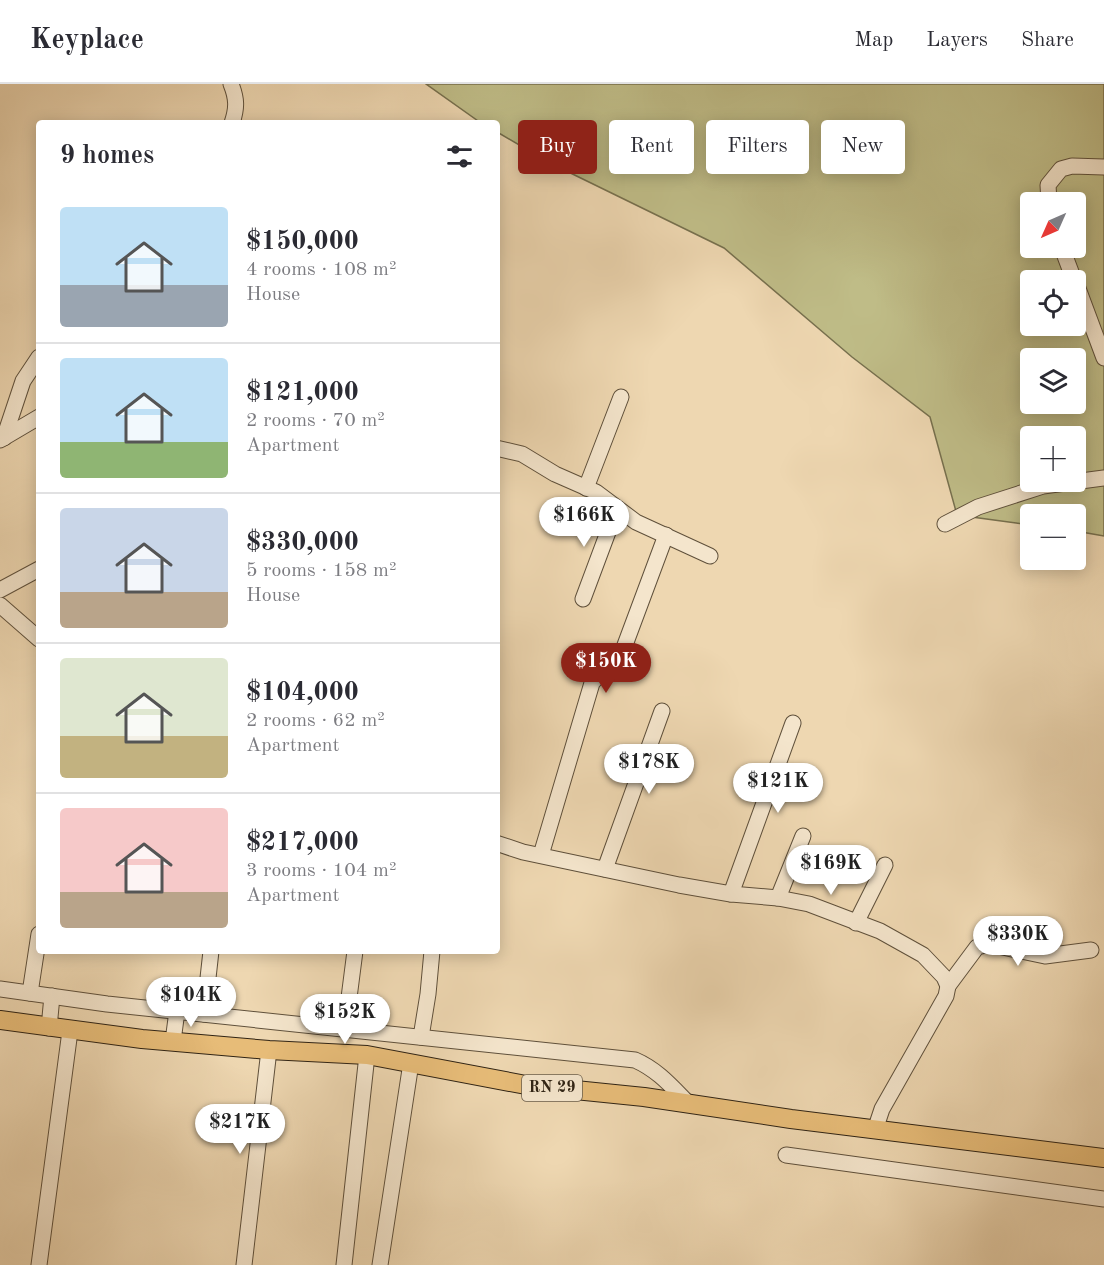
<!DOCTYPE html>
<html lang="en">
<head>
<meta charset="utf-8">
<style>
  :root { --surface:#fff; --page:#f2f2f3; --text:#2b2b33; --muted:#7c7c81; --line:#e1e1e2; --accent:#8f2418 }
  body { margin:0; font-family:"Old Standard TT",serif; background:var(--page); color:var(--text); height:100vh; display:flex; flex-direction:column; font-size:22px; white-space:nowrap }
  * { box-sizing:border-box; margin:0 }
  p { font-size:20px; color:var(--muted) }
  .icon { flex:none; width:33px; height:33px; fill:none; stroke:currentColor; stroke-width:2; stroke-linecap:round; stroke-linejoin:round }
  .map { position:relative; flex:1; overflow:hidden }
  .details { position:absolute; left:36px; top:36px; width:464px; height:834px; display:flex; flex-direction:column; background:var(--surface); border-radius:6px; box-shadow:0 3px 15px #0003 }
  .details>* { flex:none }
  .banner { position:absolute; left:518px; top:36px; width:496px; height:54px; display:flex; gap:12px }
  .needle { width:39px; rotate:225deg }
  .controls { position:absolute; left:1020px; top:108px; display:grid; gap:12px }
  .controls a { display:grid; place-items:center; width:66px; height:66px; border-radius:6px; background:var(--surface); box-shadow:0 3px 15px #0003; font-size:30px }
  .price { position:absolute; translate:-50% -51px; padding:0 14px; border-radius:21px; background:#fff; color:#222; font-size:20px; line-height:39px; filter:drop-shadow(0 2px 3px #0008) }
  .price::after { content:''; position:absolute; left:50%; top:36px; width:18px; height:14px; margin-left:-9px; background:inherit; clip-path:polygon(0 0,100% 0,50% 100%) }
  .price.on { background:var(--accent); color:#fff }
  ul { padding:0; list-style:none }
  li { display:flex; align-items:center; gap:18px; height:150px; padding:0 24px }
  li+li { border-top:2px solid var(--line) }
  li span { display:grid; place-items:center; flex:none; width:168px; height:120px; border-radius:6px; color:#555 }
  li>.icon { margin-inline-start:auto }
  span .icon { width:72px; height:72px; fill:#fffc; stroke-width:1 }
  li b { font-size:26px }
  h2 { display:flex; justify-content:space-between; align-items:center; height:72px; padding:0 24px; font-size:26px }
  .chip { padding:0 21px; border-radius:6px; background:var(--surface); box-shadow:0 3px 15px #0003; font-size:21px; line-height:54px }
  .chip.on { background:var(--accent); color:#fff }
  header { display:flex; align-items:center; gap:36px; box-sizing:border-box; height:84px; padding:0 30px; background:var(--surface); border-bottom:2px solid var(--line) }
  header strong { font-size:28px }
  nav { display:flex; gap:33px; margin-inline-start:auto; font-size:21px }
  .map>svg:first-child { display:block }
  .green { fill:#bfbc87; stroke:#77704e; stroke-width:1.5; fill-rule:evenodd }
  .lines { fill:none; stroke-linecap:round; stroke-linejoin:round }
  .minor-casing { stroke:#5f503b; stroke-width:17 }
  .major-casing { stroke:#2f2314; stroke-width:20 }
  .minor { stroke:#f4e5cc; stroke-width:15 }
  .major { stroke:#e7bc78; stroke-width:18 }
  .labels { text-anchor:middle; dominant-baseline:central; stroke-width:4.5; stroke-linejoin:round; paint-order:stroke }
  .shield { fill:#f4e5cc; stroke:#6a5d4b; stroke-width:1.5 }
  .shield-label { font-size:16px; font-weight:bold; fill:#2f2314 }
</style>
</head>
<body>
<header>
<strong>Keyplace</strong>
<nav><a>Map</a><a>Layers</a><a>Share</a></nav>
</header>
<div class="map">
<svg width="1104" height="1181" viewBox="0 0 1104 1181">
  <rect width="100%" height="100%" fill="#eed7b1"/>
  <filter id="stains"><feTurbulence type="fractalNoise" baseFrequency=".00333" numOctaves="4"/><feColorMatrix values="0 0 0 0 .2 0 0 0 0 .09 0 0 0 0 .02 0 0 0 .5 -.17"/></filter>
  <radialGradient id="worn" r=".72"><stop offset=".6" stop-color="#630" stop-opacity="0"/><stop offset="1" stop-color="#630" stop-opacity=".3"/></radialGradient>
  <path class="green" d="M426 0H1104V452L1076 447V430H1030V441L957 431 930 333 852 273 724 164 550 79 497 48 496 39H481ZM1030 118H1076V164H1030ZM1030 196H1076V242H1030ZM1030 274H1076V320H1030ZM1030 352H1076V398H1030Z"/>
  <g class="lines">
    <defs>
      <g id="minor">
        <path d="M231 0C237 15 237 24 232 39"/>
        <polyline points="1049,118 1048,101 1061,85 1072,82 1104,83"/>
        <polyline points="1062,164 1074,196"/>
        <polyline points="1076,199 1104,274"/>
        <polyline points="4,354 23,297 39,273"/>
        <polyline points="0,356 39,333"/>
        <polyline points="496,364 522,370 555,390 596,408 636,438 710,472"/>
        <polyline points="586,404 621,313"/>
        <polyline points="945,440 978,423 1043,402 1104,394"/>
        <polyline points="0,506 39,485"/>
        <polyline points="583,515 617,424"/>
        <polyline points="0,521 39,555"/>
        <polyline points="496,759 523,768 679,801 731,810 778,814 809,820 880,847 923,871 944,893 948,902 946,912 882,1025 875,1046"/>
        <polyline points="541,771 592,599 612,576 622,569 666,451"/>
        <polyline points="605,785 662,627"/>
        <polyline points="731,810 793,639"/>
        <polyline points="778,814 803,752"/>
        <polyline points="856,839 885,781"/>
        <polyline points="948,902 977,863 989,860 1045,872 1091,866"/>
        <path d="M0 905 107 920 635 976C658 986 672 1003 689 1020"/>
        <polyline points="30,909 39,850"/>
        <polyline points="204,930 211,867"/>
        <polyline points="49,944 52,912"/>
        <polyline points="345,945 355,867"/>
        <polyline points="421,953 428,910 432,867"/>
        <polyline points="173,957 177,927"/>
        <polyline points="786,1071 1104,1115"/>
        <polyline points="39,1181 70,947"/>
        <polyline points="244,1181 269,966"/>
        <polyline points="344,1181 367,971"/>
        <polyline points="380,1181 411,979"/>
      </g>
      <polyline id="major" points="0,936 142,955 269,966 367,971 526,1001 644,1013 791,1035 1104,1074"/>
    </defs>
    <use href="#minor" class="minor-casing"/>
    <use href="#major" class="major-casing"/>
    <use href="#minor" class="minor"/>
    <use href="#major" class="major"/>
  </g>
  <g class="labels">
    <rect class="shield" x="522" y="991" width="60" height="26" rx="4.5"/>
    <g class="shield-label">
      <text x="552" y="1004">RN 29</text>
    </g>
  </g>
  <rect width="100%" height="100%" filter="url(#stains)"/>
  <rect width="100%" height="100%" fill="url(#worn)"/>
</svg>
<div class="controls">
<a><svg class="needle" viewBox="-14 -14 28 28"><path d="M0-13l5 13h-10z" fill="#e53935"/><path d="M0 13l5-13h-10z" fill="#7c7c81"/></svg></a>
<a><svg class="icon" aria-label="locate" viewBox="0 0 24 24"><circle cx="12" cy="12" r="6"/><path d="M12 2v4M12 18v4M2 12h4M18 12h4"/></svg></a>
<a><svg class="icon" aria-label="layers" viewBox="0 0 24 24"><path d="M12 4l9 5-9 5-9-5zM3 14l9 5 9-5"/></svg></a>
<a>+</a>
<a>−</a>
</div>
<b class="price" style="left:584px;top:464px">$166K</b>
<b class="price on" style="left:606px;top:610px">$150K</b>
<b class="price" style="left:649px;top:711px">$178K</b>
<b class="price" style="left:778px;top:730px">$121K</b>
<b class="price" style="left:831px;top:812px">$169K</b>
<b class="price" style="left:1018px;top:883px">$330K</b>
<b class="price" style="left:191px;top:944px">$104K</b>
<b class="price" style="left:345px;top:961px">$152K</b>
<b class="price" style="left:240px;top:1071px">$217K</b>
<div class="banner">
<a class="chip on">Buy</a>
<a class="chip">Rent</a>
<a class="chip">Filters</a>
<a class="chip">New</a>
</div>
<section class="details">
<h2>9 homes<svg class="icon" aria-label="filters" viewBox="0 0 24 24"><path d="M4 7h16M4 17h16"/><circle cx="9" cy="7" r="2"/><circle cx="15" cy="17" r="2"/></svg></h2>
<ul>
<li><span style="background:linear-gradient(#bfe0f5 65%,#9aa5b1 0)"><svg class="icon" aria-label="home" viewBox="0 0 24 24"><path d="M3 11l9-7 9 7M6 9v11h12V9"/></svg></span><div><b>$150,000</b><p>4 rooms · 108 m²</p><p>House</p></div></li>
<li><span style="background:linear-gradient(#bfe0f5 70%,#8fb573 0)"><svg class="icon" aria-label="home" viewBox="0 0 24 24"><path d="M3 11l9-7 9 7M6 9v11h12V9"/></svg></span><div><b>$121,000</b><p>2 rooms · 70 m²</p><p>Apartment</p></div></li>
<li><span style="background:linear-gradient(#c9d6e8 70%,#b9a48a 0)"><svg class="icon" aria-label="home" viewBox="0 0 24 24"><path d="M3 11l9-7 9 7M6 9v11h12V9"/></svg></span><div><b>$330,000</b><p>5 rooms · 158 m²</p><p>House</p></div></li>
<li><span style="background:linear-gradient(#dfe7d0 65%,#c2b280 0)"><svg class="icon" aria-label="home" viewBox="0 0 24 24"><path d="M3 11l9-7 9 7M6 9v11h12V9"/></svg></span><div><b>$104,000</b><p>2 rooms · 62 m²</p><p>Apartment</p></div></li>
<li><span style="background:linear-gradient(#f6c9c9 70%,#b9a48a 0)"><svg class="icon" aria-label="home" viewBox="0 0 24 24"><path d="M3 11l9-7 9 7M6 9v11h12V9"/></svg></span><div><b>$217,000</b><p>3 rooms · 104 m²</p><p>Apartment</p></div></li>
</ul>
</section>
</div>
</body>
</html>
